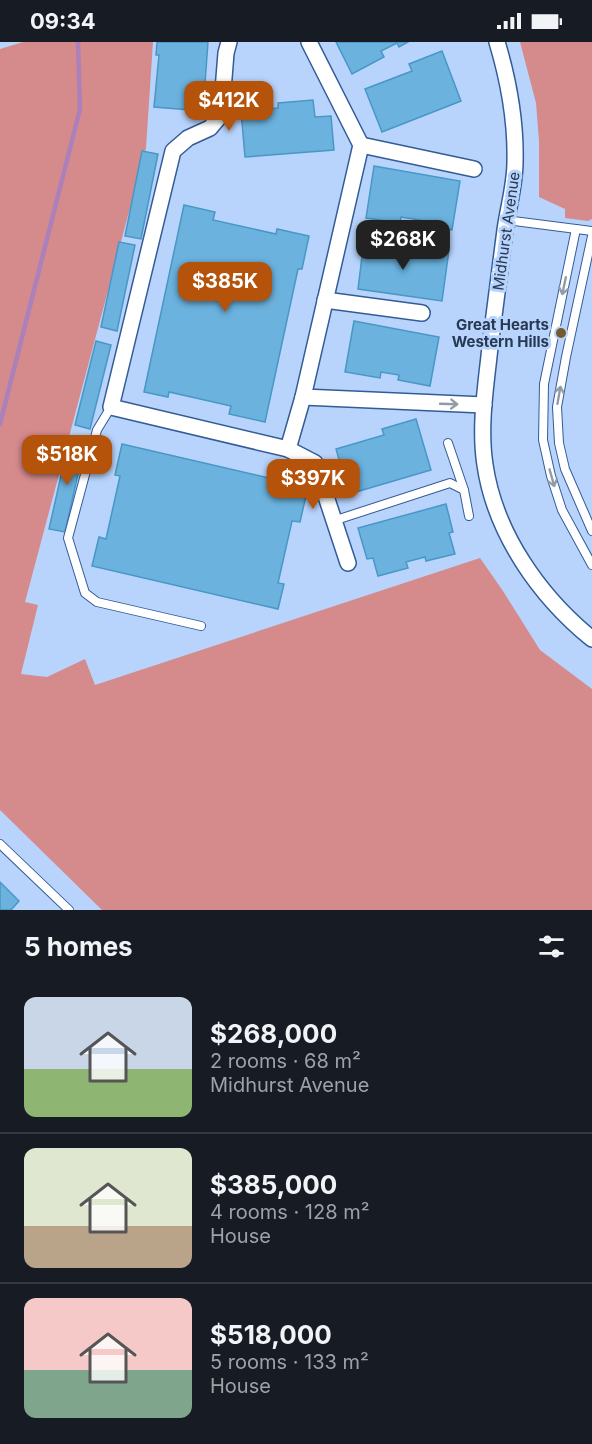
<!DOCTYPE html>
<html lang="en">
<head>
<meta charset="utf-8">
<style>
  :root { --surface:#171b24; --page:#20242c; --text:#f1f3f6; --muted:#9ea1a6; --line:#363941; --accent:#b45309 }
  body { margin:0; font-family:Inter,sans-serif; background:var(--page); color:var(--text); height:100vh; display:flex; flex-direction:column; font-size:22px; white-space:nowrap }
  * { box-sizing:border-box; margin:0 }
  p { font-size:20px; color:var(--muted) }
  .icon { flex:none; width:33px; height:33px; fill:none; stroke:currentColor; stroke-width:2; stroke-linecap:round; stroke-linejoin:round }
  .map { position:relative; height:868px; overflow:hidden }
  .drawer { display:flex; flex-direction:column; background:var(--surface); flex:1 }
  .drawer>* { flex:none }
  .price { position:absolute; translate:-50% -51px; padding:0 14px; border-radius:12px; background:var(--accent); color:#fff; font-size:20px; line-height:39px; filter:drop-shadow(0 2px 3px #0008) }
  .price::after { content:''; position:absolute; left:50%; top:36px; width:18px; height:14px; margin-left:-9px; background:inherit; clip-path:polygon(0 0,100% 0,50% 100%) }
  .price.current { background:#222; color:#fff }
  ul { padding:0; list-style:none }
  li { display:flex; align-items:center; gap:18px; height:150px; padding:0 24px }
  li+li { border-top:2px solid var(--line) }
  li span { display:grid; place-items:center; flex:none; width:168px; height:120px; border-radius:12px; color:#555 }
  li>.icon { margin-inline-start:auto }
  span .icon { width:72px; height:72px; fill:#fffc; stroke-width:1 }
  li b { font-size:26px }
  h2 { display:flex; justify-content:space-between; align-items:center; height:72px; padding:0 24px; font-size:26px }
  .status { display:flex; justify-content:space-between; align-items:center; height:42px; padding:0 30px; background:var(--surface); direction:ltr }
  .status svg { height:16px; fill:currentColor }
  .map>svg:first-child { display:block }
  .green { fill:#d58a8c }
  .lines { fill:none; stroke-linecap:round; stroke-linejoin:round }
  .stream { stroke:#ac80ba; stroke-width:4.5 }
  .building { fill:#6bb2de; stroke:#4897c6; stroke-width:1.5 }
  .lane-casing { stroke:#335c96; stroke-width:10 }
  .street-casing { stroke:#335c96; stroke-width:18 }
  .lane { stroke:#fff; stroke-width:8 }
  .street { stroke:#fff; stroke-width:15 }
  .oneway { stroke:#929ca9 }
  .poi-dot { fill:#765a2d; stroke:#b9d4fc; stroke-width:2 }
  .labels { text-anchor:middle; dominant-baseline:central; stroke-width:6; stroke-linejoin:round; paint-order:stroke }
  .street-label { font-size:15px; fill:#263953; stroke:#b9d4fc }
  .poi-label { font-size:15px; font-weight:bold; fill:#263953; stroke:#b9d4fc; text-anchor:end }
</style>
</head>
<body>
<div class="status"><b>09:34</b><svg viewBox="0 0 49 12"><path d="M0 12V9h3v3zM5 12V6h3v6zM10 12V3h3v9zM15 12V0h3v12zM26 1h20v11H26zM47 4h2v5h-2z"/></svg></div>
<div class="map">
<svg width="592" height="868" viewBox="0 0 592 868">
  <rect width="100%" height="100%" fill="#b9d4fc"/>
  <g class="green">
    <polygon points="23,0 153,0 146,106 25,560 38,563 21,632 47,635 85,617 95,643 480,516 503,549 540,608 592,647 592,868 102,868 0,768 0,7"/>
    <polygon points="520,0 592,0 592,177 588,179 565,176 565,167 539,155 539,99 536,61"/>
  </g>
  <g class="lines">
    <polyline class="stream" points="0,382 80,67 78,0"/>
  </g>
  <g class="building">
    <polygon points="157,0 208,0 203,69 154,65 159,13 156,13"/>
    <polygon points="336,0 408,0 399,5 397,1 381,9 384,15 352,32"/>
    <polygon points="442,9 461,59 382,90 365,47 412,29 409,22"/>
    <polygon points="313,58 315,75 331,74 334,108 245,115 241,69 278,66 278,61"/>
    <polygon points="142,109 158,112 141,197 125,194"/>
    <polygon points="374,124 460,139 452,188 419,183 420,178 401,175 400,181 366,176"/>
    <polygon points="184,163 215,170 213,178 276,192 277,187 309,194 302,227 298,227 265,380 229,372 231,364 169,350 168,355 144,350"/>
    <polygon points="364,198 398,202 397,208 415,211 416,204 449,208 442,259 358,247"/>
    <polygon points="119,200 135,203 117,289 101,285"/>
    <polygon points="354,279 439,295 430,344 398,338 399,333 381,330 380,336 345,330"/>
    <polygon points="96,299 111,303 90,387 75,383"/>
    <polygon points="416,377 431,428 349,452 336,407 384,393 382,387"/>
    <polygon points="69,398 85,401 65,490 49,487"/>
    <polygon points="122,402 308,445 300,480 292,479 278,541 284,542 278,567 92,524 99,495 106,497 120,434 115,433"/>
    <polygon points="446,462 453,490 449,491 455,512 426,519 425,515 406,520 408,526 378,534 373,516 367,517 358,486"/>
    <polygon points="0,840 19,859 11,868 0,868"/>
  </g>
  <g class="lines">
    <defs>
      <g id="lane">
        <polyline points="506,178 592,189"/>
        <polyline points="576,187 544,342 543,398 551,434 562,468 592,523"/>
        <polyline points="592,194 566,315 557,365 559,401 565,427 592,489"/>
        <polyline points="111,365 97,388 68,496 85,551 97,560 201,584"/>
        <polyline points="448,401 464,448"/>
        <polyline points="333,479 450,441 464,448 469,474"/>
        <polyline points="0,802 69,868"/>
      </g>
      <g id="street">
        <polyline points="229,0 226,11 221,73 210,86 188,96 173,109 111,365 288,407 303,355"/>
        <polyline points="309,0 361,103 303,355 484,363"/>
        <path d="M497 0C509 40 516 79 515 120 515 143 508 166 505 188 500 227 495 266 490 305 486 344 479 384 485 423 495 491 539 554 592 597"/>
        <polyline points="361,103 474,127"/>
        <polyline points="325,258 422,271"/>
        <polyline points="288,407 315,421 348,521"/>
      </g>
    </defs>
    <use href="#lane" class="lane-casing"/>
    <use href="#street" class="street-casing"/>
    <use href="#lane" class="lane"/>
    <use href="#street" class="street"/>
  </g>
  <defs><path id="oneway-shaft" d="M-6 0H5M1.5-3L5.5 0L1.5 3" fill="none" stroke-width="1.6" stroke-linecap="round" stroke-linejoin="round" transform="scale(1.5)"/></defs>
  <g class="oneway">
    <use href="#oneway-shaft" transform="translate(564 244) rotate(102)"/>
    <use href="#oneway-shaft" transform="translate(559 353) rotate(-80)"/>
    <use href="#oneway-shaft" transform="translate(449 362) rotate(2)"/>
    <use href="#oneway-shaft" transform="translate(552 436) rotate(74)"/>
  </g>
  <circle class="poi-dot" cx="561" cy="291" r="6"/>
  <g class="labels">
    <g class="street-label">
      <text transform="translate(506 189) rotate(-82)">Midhurst Avenue</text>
    </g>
    <g class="poi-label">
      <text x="549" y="282">Great Hearts<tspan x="549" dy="17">Western Hills</tspan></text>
    </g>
  </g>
</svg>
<b class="price" style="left:229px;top:90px">$412K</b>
<b class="price current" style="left:403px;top:229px">$268K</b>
<b class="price" style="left:225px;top:271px">$385K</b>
<b class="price" style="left:67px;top:444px">$518K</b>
<b class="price" style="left:313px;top:468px">$397K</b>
</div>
<section class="drawer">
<h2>5 homes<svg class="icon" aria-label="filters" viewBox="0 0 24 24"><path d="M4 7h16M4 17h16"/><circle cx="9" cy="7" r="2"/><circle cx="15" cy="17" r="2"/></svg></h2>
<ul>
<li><span style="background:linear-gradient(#c9d6e8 60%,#8fb573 0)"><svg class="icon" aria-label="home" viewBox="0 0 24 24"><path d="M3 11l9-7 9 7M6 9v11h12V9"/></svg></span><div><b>$268,000</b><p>2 rooms · 68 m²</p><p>Midhurst Avenue</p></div></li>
<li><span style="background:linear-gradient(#dfe7d0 65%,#b9a48a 0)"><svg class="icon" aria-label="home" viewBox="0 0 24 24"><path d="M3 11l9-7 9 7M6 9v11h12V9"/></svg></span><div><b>$385,000</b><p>4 rooms · 128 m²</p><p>House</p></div></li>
<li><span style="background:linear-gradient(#f6c9c9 60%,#7fa58c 0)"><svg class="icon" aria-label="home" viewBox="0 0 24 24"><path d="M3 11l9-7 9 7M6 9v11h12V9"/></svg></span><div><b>$518,000</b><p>5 rooms · 133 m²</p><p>House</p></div></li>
</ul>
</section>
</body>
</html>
